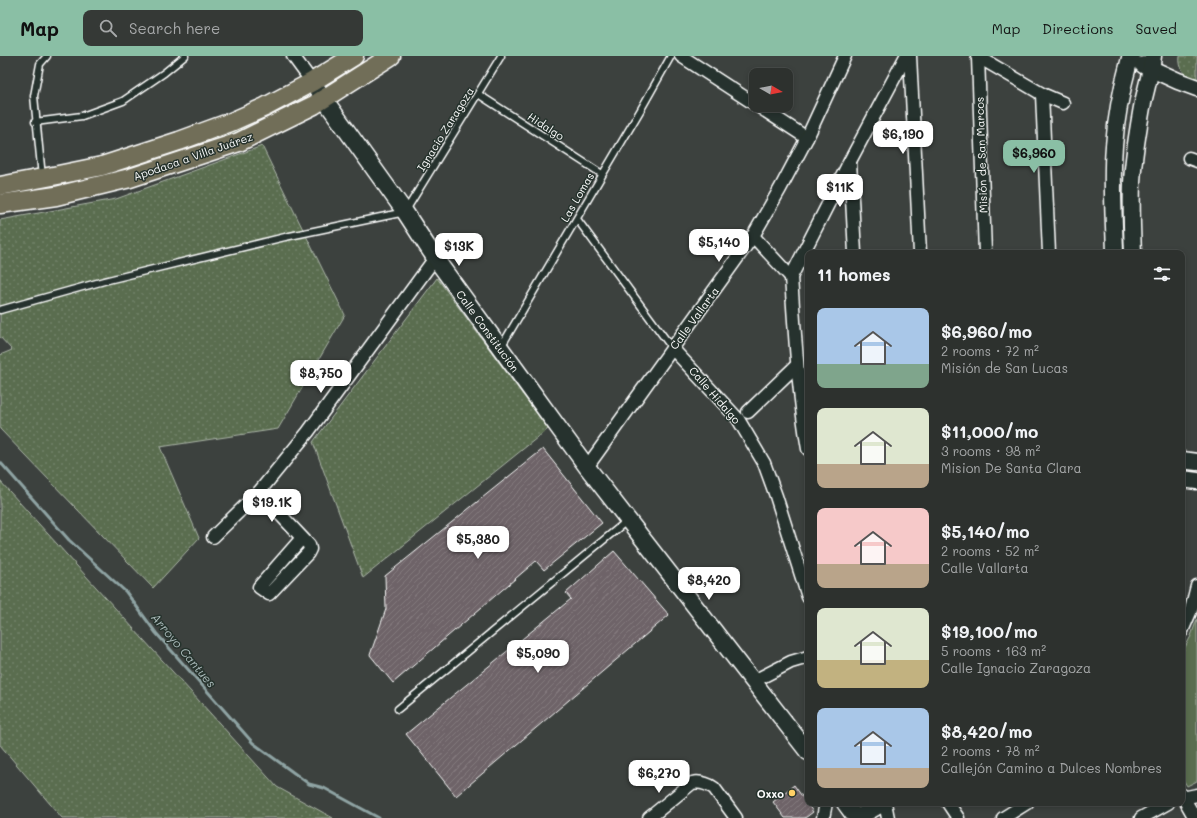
<!DOCTYPE html>
<html lang="en">
<head>
<meta charset="utf-8">
<style>
  :root { --surface:#2d312e; --page:#353936; --text:#f1f3f6; --muted:#a7a9aa; --line:#484c4a; --accent:#8abfa5 }
  body { margin:0; font-family:Mali,sans-serif; background:var(--page); color:var(--text); height:100vh; display:flex; flex-direction:column; font-size:15px; white-space:nowrap }
  * { box-sizing:border-box; margin:0 }
  p { font-size:13px; color:var(--muted) }
  .icon { flex:none; width:22px; height:22px; fill:none; stroke:currentColor; stroke-width:2; stroke-linecap:round; stroke-linejoin:round }
  .map { position:relative; flex:1; overflow:hidden }
  .drawer { position:absolute; left:805px; top:194px; width:380px; height:556px; display:flex; flex-direction:column; background:var(--surface); border-radius:8px; box-shadow:0 2px 6px #0003,0 0 0 1px var(--line) }
  .drawer>* { flex:none }
  .needle { width:26px; rotate:99deg }
  .buttons { position:absolute; left:749px; top:12px; display:grid; gap:8px }
  .buttons a { display:grid; place-items:center; width:44px; height:44px; border-radius:8px; background:var(--surface); box-shadow:0 2px 6px #0003,0 0 0 1px var(--line); font-size:20px }
  .price { position:absolute; translate:-50% -34px; padding:0 9px; border-radius:8px; background:#fff; color:#222; font-size:13px; line-height:26px; filter:drop-shadow(0 1px 2px #0008) }
  .price::after { content:''; position:absolute; left:50%; top:24px; width:12px; height:9px; margin-left:-6px; background:inherit; clip-path:polygon(0 0,100% 0,50% 100%) }
  .price.on { background:var(--accent); color:#111 }
  ul { padding:0; list-style:none }
  li { display:flex; align-items:center; gap:12px; height:100px; padding:0 12px }
  li span { display:grid; place-items:center; flex:none; width:112px; height:80px; border-radius:8px; color:#555 }
  li>.icon { margin-inline-start:auto }
  span .icon { width:48px; height:48px; fill:#fffc; stroke-width:1 }
  li b { font-size:17px }
  h2 { display:flex; justify-content:space-between; align-items:center; height:48px; padding:0 12px; font-size:17px }
  header { display:flex; align-items:center; gap:24px; box-sizing:border-box; height:56px; padding:0 20px; background:var(--accent); color:#111 }
  header strong { font-size:19px }
  nav { display:flex; gap:22px; margin-inline-start:auto; font-size:14px }
  .search { width:280px; height:36px; background:var(--page); display:flex; align-items:center; gap:10px; box-sizing:border-box; padding:0 14px; border-radius:8px; color:var(--muted); font-size:15px }
  .map>svg:first-child { display:block }
  .grass { fill:url(#grass-dots); stroke:#acb6a8 }
  .green { fill:#5a6d50; stroke:#acb6a8 }
  .lines { fill:none; stroke-linecap:round; stroke-linejoin:round }
  .stream { stroke:#8fa4a4; stroke-width:3 }
  .building { fill:url(#building-hatch); stroke:#fff }
  .lane-casing { stroke:#fff; stroke-width:9 }
  .street-casing { stroke:#fff; stroke-width:15 }
  .secondary-casing { stroke:#fff; stroke-width:19 }
  .primary-casing { stroke:#fff; stroke-width:21 }
  .lane { stroke:#26332d; stroke-width:6 }
  .street { stroke:#26332d; stroke-width:12 }
  .secondary { stroke:#26332d; stroke-width:16 }
  .primary { stroke:#716e59; stroke-width:18 }
  .poi-dot { fill:#ffd166; stroke:#26332d; stroke-width:1.5 }
  .labels { text-anchor:middle; dominant-baseline:central; stroke-width:3; stroke-linejoin:round; paint-order:stroke }
  .street-label { font-size:11px; fill:#fff; stroke:#26332d }
  .poi-label { font-size:11px; font-weight:bold; fill:#fff; stroke:#26332d; text-anchor:end }
  .water-label { font-size:12px; font-style:italic; fill:#abbbbb; stroke:#26332d }
</style>
</head>
<body>
<header>
<strong>Map</strong>
<div class="search"><svg class="icon" aria-label="search" viewBox="0 0 24 24"><circle cx="10" cy="10" r="6"/><path d="M15 15l6 6"/></svg>Search here</div>
<nav><a>Map</a><a>Directions</a><a>Saved</a></nav>
</header>
<div class="map">
<svg width="1197" height="762" viewBox="0 0 1197 762">
  <defs>
    <pattern id="grass-dots" width="8" height="8" patternUnits="userSpaceOnUse"><rect width="8" height="8" fill="#5a6d50"/><path d="M2 2h.1M6 6h.1" fill="none" stroke="#73836a" stroke-width="1.8" stroke-linecap="round"/></pattern>
    <pattern id="building-hatch" width="6" height="6" patternUnits="userSpaceOnUse"><rect width="6" height="6" fill="#6e6367"/><path d="M-1 1l2-2M0 6l6-6M5 7l2-2" fill="none" stroke="#847a7e"/></pattern>
  </defs>
  <rect width="100%" height="100%" fill="#3c413e"/>
  <filter id="ink" filterUnits="userSpaceOnUse"><feTurbulence type="fractalNoise" baseFrequency=".025" numOctaves="2"/><feDisplacementMap in="SourceGraphic" scale="8" xChannelSelector="R" yChannelSelector="G"/><feConvolveMatrix kernelMatrix="1 2 1 2 8 2 1 2 1" color-interpolation-filters="sRGB"/></filter>
  <g filter="url(#ink)">
    <g class="grass">
      <path d="M1180 0H1197V27C1186 23 1178 12 1180 0Z"/>
      <polygon points="262,90 345,259 278,373 160,391 199,482 153,532 0,373 0,299 12,294 0,281 0,164 116,143"/>
      <polygon points="437,222 548,373 363,522 313,386"/>
      <polygon points="0,425 277,731 333,762 62,762 0,689"/>
    </g>
    <g class="green">
      <path d="M307 39 308 41C255 72 196 95 137 112 115 118 93 123 72 128L70 127 69 125Z"/>
      <polygon points="1197,563 1197,725 1187,730 1182,722 1182,597 1191,580"/>
    </g>
    <g class="lines">
      <polyline class="stream" points="0,406 69,484 126,536 156,577 253,687 309,728 324,732 379,762"/>
    </g>
    <g class="building">
      <polygon points="543,393 602,467 544,514 536,505 393,627 370,599 386,553 385,520"/>
      <polygon points="614,495 669,559 456,740 406,678 571,543 566,537"/>
      <polygon points="794,729 813,756 805,762 785,762 773,746"/>
    </g>
    <g class="lines">
      <defs>
        <g id="lane">
          <polyline points="478,38 602,118"/>
          <polyline points="35,66 82,60 123,45 164,17 185,0"/>
          <polyline points="42,121 34,40 40,8 47,0"/>
          <polyline points="577,163 672,292"/>
          <polyline points="0,254 104,225 285,181 405,156 501,0"/>
          <polyline points="501,291 640,55 671,0"/>
          <polyline points="398,653 628,464"/>
        </g>
        <g id="street">
          <polyline points="293,0 312,26"/>
          <polyline points="681,0 807,82"/>
          <polyline points="910,0 920,197"/>
          <polyline points="977,0 1042,38 1063,47"/>
          <polyline points="978,1 985,197"/>
          <polyline points="1042,38 1049,197"/>
          <polyline points="1189,102 1197,105"/>
          <polyline points="850,106 855,197"/>
          <polyline points="753,180 791,221"/>
          <polyline points="791,221 850,105 906,0"/>
          <path d="M791 221C795 279 798 336 808 393"/>
          <polyline points="672,292 738,363 764,407 776,440 808,541"/>
          <polyline points="748,356 797,309"/>
          <polyline points="587,411 753,180 780,133 807,82 845,0"/>
          <polyline points="259,436 309,489 310,493 308,497 269,538 259,531 302,482"/>
          <polyline points="213,481 259,436 308,376 435,202"/>
          <polyline points="1182,575 1191,554 1197,530"/>
          <polyline points="754,625 791,606 808,601"/>
          <polyline points="1182,739 1195,762"/>
          <polyline points="1182,742 1197,739"/>
          <polyline points="885,747 888,762"/>
          <polyline points="948,747 958,762"/>
          <path d="M649 762 692 727C700 725 706 727 714 732L736 762"/>
          <polyline points="823,762 826,747"/>
          <polyline points="1003,762 1027,747"/>
          <polyline points="1141,762 1168,747"/>
        </g>
        <g id="secondary">
          <polyline points="1143,9 1178,25 1197,32"/>
          <polyline points="312,26 405,156 435,202 587,411 808,696"/>
          <path d="M1115 197C1114 161 1111 125 1114 90 1116 60 1122 31 1130 2L1132 0"/>
          <path d="M1133 197C1132 174 1131 150 1132 127 1133 103 1137 80 1141 57 1144 38 1151 19 1153 0"/>
          <polyline points="1182,404 1197,406"/>
          <polyline points="1182,423 1197,425"/>
          <polyline points="845,747 856,762"/>
          <polyline points="857,762 883,747"/>
        </g>
        <g id="primary">
          <polyline points="0,130 58,119 102,110 179,85 231,66 265,51 312,26 354,0"/>
          <polyline points="0,148 56,140 130,122 239,86 314,49 391,0"/>
        </g>
      </defs>
      <use href="#lane" class="lane-casing"/>
      <use href="#street" class="street-casing"/>
      <use href="#secondary" class="secondary-casing"/>
      <use href="#primary" class="primary-casing"/>
      <use href="#lane" class="lane"/>
      <use href="#street" class="street"/>
      <use href="#secondary" class="secondary"/>
      <use href="#primary" class="primary"/>
    </g>
  </g>
  <circle class="poi-dot" cx="792" cy="737" r="4"/>
  <g class="labels">
    <g class="street-label">
      <text transform="translate(546 70) rotate(33)">Hidalgo</text>
      <text transform="translate(445 73) rotate(-58)">Ignacio Zaragoza</text>
      <text transform="translate(981 99) rotate(-92)">Misión de San Marcos</text>
      <text transform="translate(193 100) rotate(-19)">Apodaca a Villa Juárez</text>
      <text transform="translate(577 141) rotate(-60)">Las Lomas</text>
      <text transform="translate(694 262) rotate(-54)">Calle Vallarta</text>
      <text transform="translate(488 275) rotate(54)">Calle Constitución</text>
      <text transform="translate(715 339) rotate(49)">Calle Hidalgo</text>
    </g>
    <g class="poi-label">
      <text x="784" y="737">Oxxo</text>
    </g>
    <g class="water-label">
      <text transform="translate(184 594) rotate(50)">Arroyo Cantues</text>
    </g>
  </g>
</svg>
<div class="buttons">
<a><svg class="needle" viewBox="-14 -14 28 28"><path d="M0-13l5 13h-10z" fill="#e53935"/><path d="M0 13l5-13h-10z" fill="#a7a9aa"/></svg></a>
</div>
<b class="price" style="left:903px;top:99px">$6,190</b>
<b class="price on" style="left:1034px;top:118px">$6,960</b>
<b class="price" style="left:840px;top:152px">$11K</b>
<b class="price" style="left:719px;top:207px">$5,140</b>
<b class="price" style="left:459px;top:211px">$13K</b>
<b class="price" style="left:321px;top:338px">$8,750</b>
<b class="price" style="left:272px;top:467px">$19.1K</b>
<b class="price" style="left:478px;top:504px">$5,380</b>
<b class="price" style="left:709px;top:545px">$8,420</b>
<b class="price" style="left:538px;top:618px">$5,090</b>
<b class="price" style="left:659px;top:738px">$6,270</b>
<section class="drawer">
<h2>11 homes<svg class="icon" aria-label="filters" viewBox="0 0 24 24"><path d="M4 7h16M4 17h16"/><circle cx="9" cy="7" r="2"/><circle cx="15" cy="17" r="2"/></svg></h2>
<ul>
<li><span style="background:linear-gradient(#a9c7e8 70%,#7fa58c 0)"><svg class="icon" aria-label="home" viewBox="0 0 24 24"><path d="M3 11l9-7 9 7M6 9v11h12V9"/></svg></span><div><b>$6,960/mo</b><p>2 rooms · 72 m²</p><p>Misión de San Lucas</p></div></li>
<li><span style="background:linear-gradient(#dfe7d0 70%,#b9a48a 0)"><svg class="icon" aria-label="home" viewBox="0 0 24 24"><path d="M3 11l9-7 9 7M6 9v11h12V9"/></svg></span><div><b>$11,000/mo</b><p>3 rooms · 98 m²</p><p>Mision De Santa Clara</p></div></li>
<li><span style="background:linear-gradient(#f6c9c9 70%,#b9a48a 0)"><svg class="icon" aria-label="home" viewBox="0 0 24 24"><path d="M3 11l9-7 9 7M6 9v11h12V9"/></svg></span><div><b>$5,140/mo</b><p>2 rooms · 52 m²</p><p>Calle Vallarta</p></div></li>
<li><span style="background:linear-gradient(#dfe7d0 65%,#c2b280 0)"><svg class="icon" aria-label="home" viewBox="0 0 24 24"><path d="M3 11l9-7 9 7M6 9v11h12V9"/></svg></span><div><b>$19,100/mo</b><p>5 rooms · 163 m²</p><p>Calle Ignacio Zaragoza</p></div></li>
<li><span style="background:linear-gradient(#a9c7e8 75%,#b9a48a 0)"><svg class="icon" aria-label="home" viewBox="0 0 24 24"><path d="M3 11l9-7 9 7M6 9v11h12V9"/></svg></span><div><b>$8,420/mo</b><p>2 rooms · 78 m²</p><p>Callejón Camino a Dulces Nombres</p></div></li>
</ul>
</section>
</div>
</body>
</html>
